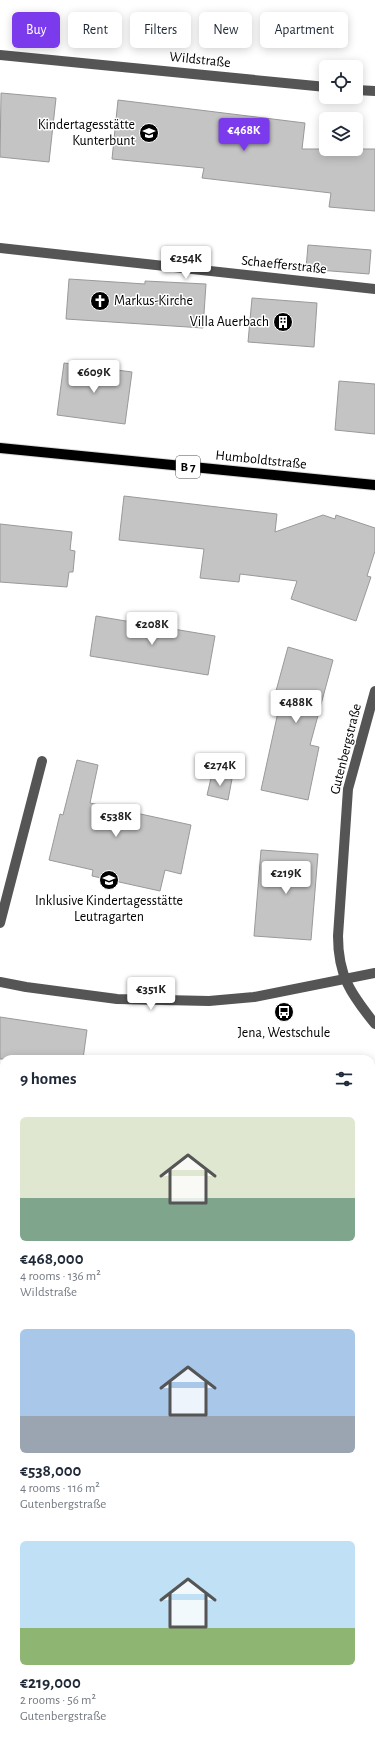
<!DOCTYPE html>
<html lang="en">
<head>
<meta charset="utf-8">
<style>
  :root { --surface:#fff; --page:#f6f6f7; --text:#1f2937; --muted:#747a83; --accent:#7c3aed }
  body { margin:0; font-family:"Alegreya Sans",sans-serif; background:var(--page); color:var(--text); height:100vh; display:flex; flex-direction:column; font-size:15px; white-space:nowrap }
  * { box-sizing:border-box; margin:0 }
  p { font-size:13px; color:var(--muted) }
  .icon { flex:none; width:22px; height:22px; fill:none; stroke:currentColor; stroke-width:2; stroke-linecap:round; stroke-linejoin:round }
  .map { position:relative; flex:1; overflow:hidden }
  .side { position:absolute; left:0px; top:1055px; width:375px; height:692px; display:flex; flex-direction:column; background:var(--surface); border-radius:12px 12px 0 0; box-shadow:0 2px 10px #0003 }
  .side>* { flex:none }
  .hud { position:absolute; left:12px; top:12px; width:351px; height:36px; display:flex; gap:8px }
  .controls { position:absolute; left:319px; top:60px; display:grid; gap:8px }
  .controls a { display:grid; place-items:center; width:44px; height:44px; border-radius:6px; background:var(--surface); box-shadow:0 2px 10px #0003; font-size:20px }
  .price { position:absolute; translate:-50% -34px; padding:0 9px; border-radius:4px; background:#fff; color:#222; font-size:13px; line-height:26px; filter:drop-shadow(0 1px 2px #0008) }
  .price::after { content:''; position:absolute; left:50%; top:24px; width:12px; height:9px; margin-left:-6px; background:inherit; clip-path:polygon(0 0,100% 0,50% 100%) }
  .price.on { background:var(--accent); color:#fff }
  ul { padding:0; list-style:none }
  li { display:grid; align-content:center; gap:8px; height:212px; padding:0 20px }
  li span { display:grid; place-items:center; height:124px; border-radius:6px; color:#555 }
  li>.icon { margin-inline-start:auto }
  span .icon { width:72px; height:72px; fill:#fffc; stroke-width:1 }
  li b { font-size:17px }
  h2 { display:flex; justify-content:space-between; align-items:center; height:48px; padding:0 20px; font-size:17px }
  .chip { padding:0 14px; border-radius:6px; background:var(--surface); box-shadow:0 2px 10px #0003; font-size:14px; line-height:36px }
  .chip.on { background:var(--accent); color:#fff }
  .map>svg:first-child { display:block }
  .green { fill:#dcdcdc }
  .lines { fill:none; stroke-linecap:round; stroke-linejoin:round }
  .stream { stroke:#a3a3a3; stroke-width:8 }
  .building { fill:#c4c4c4; stroke:#999 }
  .major-casing { stroke:#dbdbdb; stroke-width:12 }
  .minor { stroke:#555; stroke-width:10 }
  .major { stroke:#000; stroke-width:10 }
  .labels { text-anchor:middle; dominant-baseline:central; stroke-width:3; stroke-linejoin:round; paint-order:stroke }
  .shield { fill:#fff; stroke:#4c4c4c; stroke-width:1 }
  .shield-label { font-size:13px; font-weight:bold; fill:#000 }
  .street-label { font-size:14px; fill:#000; stroke:#fff }
  .poi-label { font-size:14px; fill:#000; stroke:#fff; text-anchor:end }
</style>
</head>
<body>
<div class="map">
<svg width="375" height="1747" viewBox="0 0 375 1747">
  <rect width="100%" height="100%" fill="#fff"/>
  <g class="green">
    <polygon points="0,1278 4,1280 4,1328 0,1326"/>
    <polygon points="371,1406 375,1407 375,1470 371,1469"/>
  </g>
  <g class="lines">
    <g class="stream">
      <polyline points="0,1294 4,1296"/>
      <polyline points="371,1442 375,1443"/>
    </g>
  </g>
  <g class="building">
    <polygon points="1,93 56,98 49,162 0,157"/>
    <polygon points="118,100 305,123 302,149 375,149 375,211 329,207 331,193 202,178 204,168 112,159"/>
    <polygon points="308,245 371,250 369,274 306,269"/>
    <polygon points="69,279 145,284 145,281 206,284 203,328 66,319"/>
    <polygon points="252,298 317,303 314,347 248,342"/>
    <polygon points="64,363 132,372 125,424 57,415"/>
    <polygon points="339,381 375,384 375,434 335,430"/>
    <polygon points="124,496 277,514 275,532 323,515 335,519 336,515 375,528 375,551 367,576 371,577 356,621 291,599 297,581 240,574 239,582 200,578 204,549 119,540"/>
    <polygon points="0,524 72,532 70,550 75,551 73,572 69,572 67,587 0,582"/>
    <polygon points="96,616 215,636 208,675 90,656"/>
    <polygon points="288,647 333,660 310,745 319,747 308,800 261,790 280,703 273,702"/>
    <polygon points="77,760 98,765 90,803 191,825 181,874 165,870 160,891 92,876 93,870 49,860 60,814 63,815"/>
    <polygon points="212,774 232,779 228,800 207,795"/>
    <polygon points="261,850 318,854 311,940 254,936"/>
    <polygon points="0,1017 87,1030 83,1059 0,1059"/>
  </g>
  <g class="lines">
    <defs>
      <polyline id="major" points="0,448 375,485"/>
    </defs>
    <use href="#major" class="major-casing"/>
    <g class="minor">
      <polyline points="0,55 326,87"/>
      <polyline points="356,90 375,91"/>
      <polyline points="0,248 375,289"/>
      <path d="M375 691 348 789 338 936C338 976 351 994 375 1024"/>
      <polyline points="0,923 42,761"/>
      <polyline points="0,982 26,987 117,999 209,1001 254,997 375,973"/>
      <polyline points="0,1410 4,1412"/>
      <polyline points="371,1589 375,1591"/>
      <polyline points="346,1743 356,1747"/>
      <polyline points="162,1747 163,1743"/>
    </g>
    <use href="#major" class="major"/>
  </g>
  <defs>
    <symbol id="school-disc" viewBox="-11 -11 22 22"><circle r="9.5" fill="#000" stroke="#fff"/><path d="M0-5L7-2L0 1L-7-2ZM-4 1L0 2.5L4 1V4Q0 6-4 4Z" fill="#fff"/></symbol>
    <symbol id="church-disc" viewBox="-11 -11 22 22"><circle r="9.5" fill="#000" stroke="#fff"/><path d="M-1.2-6h2.4v3.5h3.3v2.4h-3.3V6h-2.4V-.1h-3.3v-2.4h3.3Z" fill="#fff"/></symbol>
    <symbol id="building-disc" viewBox="-11 -11 22 22"><circle r="9.5" fill="#000" stroke="#fff"/><path d="M-4-6H4V6H1V3H-1V6H-4ZM-2.5-4.3h1.7v1.8h-1.7ZM.8-4.3h1.7v1.8H.8ZM-2.5-1h1.7V.8h-1.7ZM.8-1h1.7V.8H.8Z" fill="#fff"/></symbol>
    <symbol id="bus-disc" viewBox="-11 -11 22 22"><circle r="9.5" fill="#000" stroke="#fff"/><path d="M-5-6H5V4H4V6H2V4H-2V6H-4V4H-5ZM-3.5-4V0h7V-4ZM-3.5 1.2v1.5H-2V1.2ZM2 1.2v1.5H3.5V1.2Z" fill="#fff"/></symbol>
  </defs>
  <g fill-rule="evenodd">
    <use href="#school-disc" x="138" y="122" width="22" height="22"/>
    <use href="#church-disc" x="89" y="290" width="22" height="22"/>
    <use href="#building-disc" x="272" y="311" width="22" height="22"/>
    <use href="#school-disc" x="98" y="869" width="22" height="22"/>
    <use href="#bus-disc" x="273" y="1001" width="22" height="22"/>
  </g>
  <g class="labels">
    <rect class="shield" x="176" y="456" width="24" height="22" rx="3"/>
    <g class="shield-label">
      <text x="188" y="467">B 7</text>
    </g>
    <g class="street-label">
      <text transform="translate(200 60) rotate(6)">Wildstraße</text>
      <text transform="translate(284 265) rotate(6)">Schaefferstraße</text>
      <text transform="translate(261 460) rotate(6)">Humboldtstraße</text>
      <text transform="translate(346 749) rotate(-76)">Gutenbergstraße</text>
    </g>
    <g class="poi-label">
      <text x="135" y="125">Kindertagesstätte<tspan x="135" dy="16">Kunterbunt</tspan></text>
      <text x="114" y="301" text-anchor="start">Markus-Kirche</text>
      <text x="269" y="322">Villa Auerbach</text>
      <text x="109" y="901" text-anchor="middle">Inklusive Kindertagesstätte<tspan x="109" dy="16">Leutragarten</tspan></text>
      <text x="284" y="1033" text-anchor="middle">Jena, Westschule</text>
    </g>
  </g>
</svg>
<div class="controls">
<a><svg class="icon" aria-label="locate" viewBox="0 0 24 24"><circle cx="12" cy="12" r="6"/><path d="M12 2v4M12 18v4M2 12h4M18 12h4"/></svg></a>
<a><svg class="icon" aria-label="layers" viewBox="0 0 24 24"><path d="M12 4l9 5-9 5-9-5zM3 14l9 5 9-5"/></svg></a>
</div>
<b class="price on" style="left:244px;top:152px">€468K</b>
<b class="price" style="left:186px;top:280px">€254K</b>
<b class="price" style="left:94px;top:394px">€609K</b>
<b class="price" style="left:152px;top:646px">€208K</b>
<b class="price" style="left:296px;top:724px">€488K</b>
<b class="price" style="left:220px;top:787px">€274K</b>
<b class="price" style="left:116px;top:838px">€538K</b>
<b class="price" style="left:286px;top:895px">€219K</b>
<b class="price" style="left:151px;top:1011px">€351K</b>
<div class="hud">
<a class="chip on">Buy</a>
<a class="chip">Rent</a>
<a class="chip">Filters</a>
<a class="chip">New</a>
<a class="chip">Apartment</a>
</div>
<section class="side">
<h2>9 homes<svg class="icon" aria-label="filters" viewBox="0 0 24 24"><path d="M4 7h16M4 17h16"/><circle cx="9" cy="7" r="2"/><circle cx="15" cy="17" r="2"/></svg></h2>
<ul>
<li><span style="background:linear-gradient(#dfe7d0 65%,#7fa58c 0)"><svg class="icon" aria-label="home" viewBox="0 0 24 24"><path d="M3 11l9-7 9 7M6 9v11h12V9"/></svg></span><div><b>€468,000</b><p>4 rooms · 136 m²</p><p>Wildstraße</p></div></li>
<li><span style="background:linear-gradient(#a9c7e8 70%,#9aa5b1 0)"><svg class="icon" aria-label="home" viewBox="0 0 24 24"><path d="M3 11l9-7 9 7M6 9v11h12V9"/></svg></span><div><b>€538,000</b><p>4 rooms · 116 m²</p><p>Gutenbergstraße</p></div></li>
<li><span style="background:linear-gradient(#bfe0f5 70%,#8fb573 0)"><svg class="icon" aria-label="home" viewBox="0 0 24 24"><path d="M3 11l9-7 9 7M6 9v11h12V9"/></svg></span><div><b>€219,000</b><p>2 rooms · 56 m²</p><p>Gutenbergstraße</p></div></li>
</ul>
</section>
</div>
</body>
</html>
